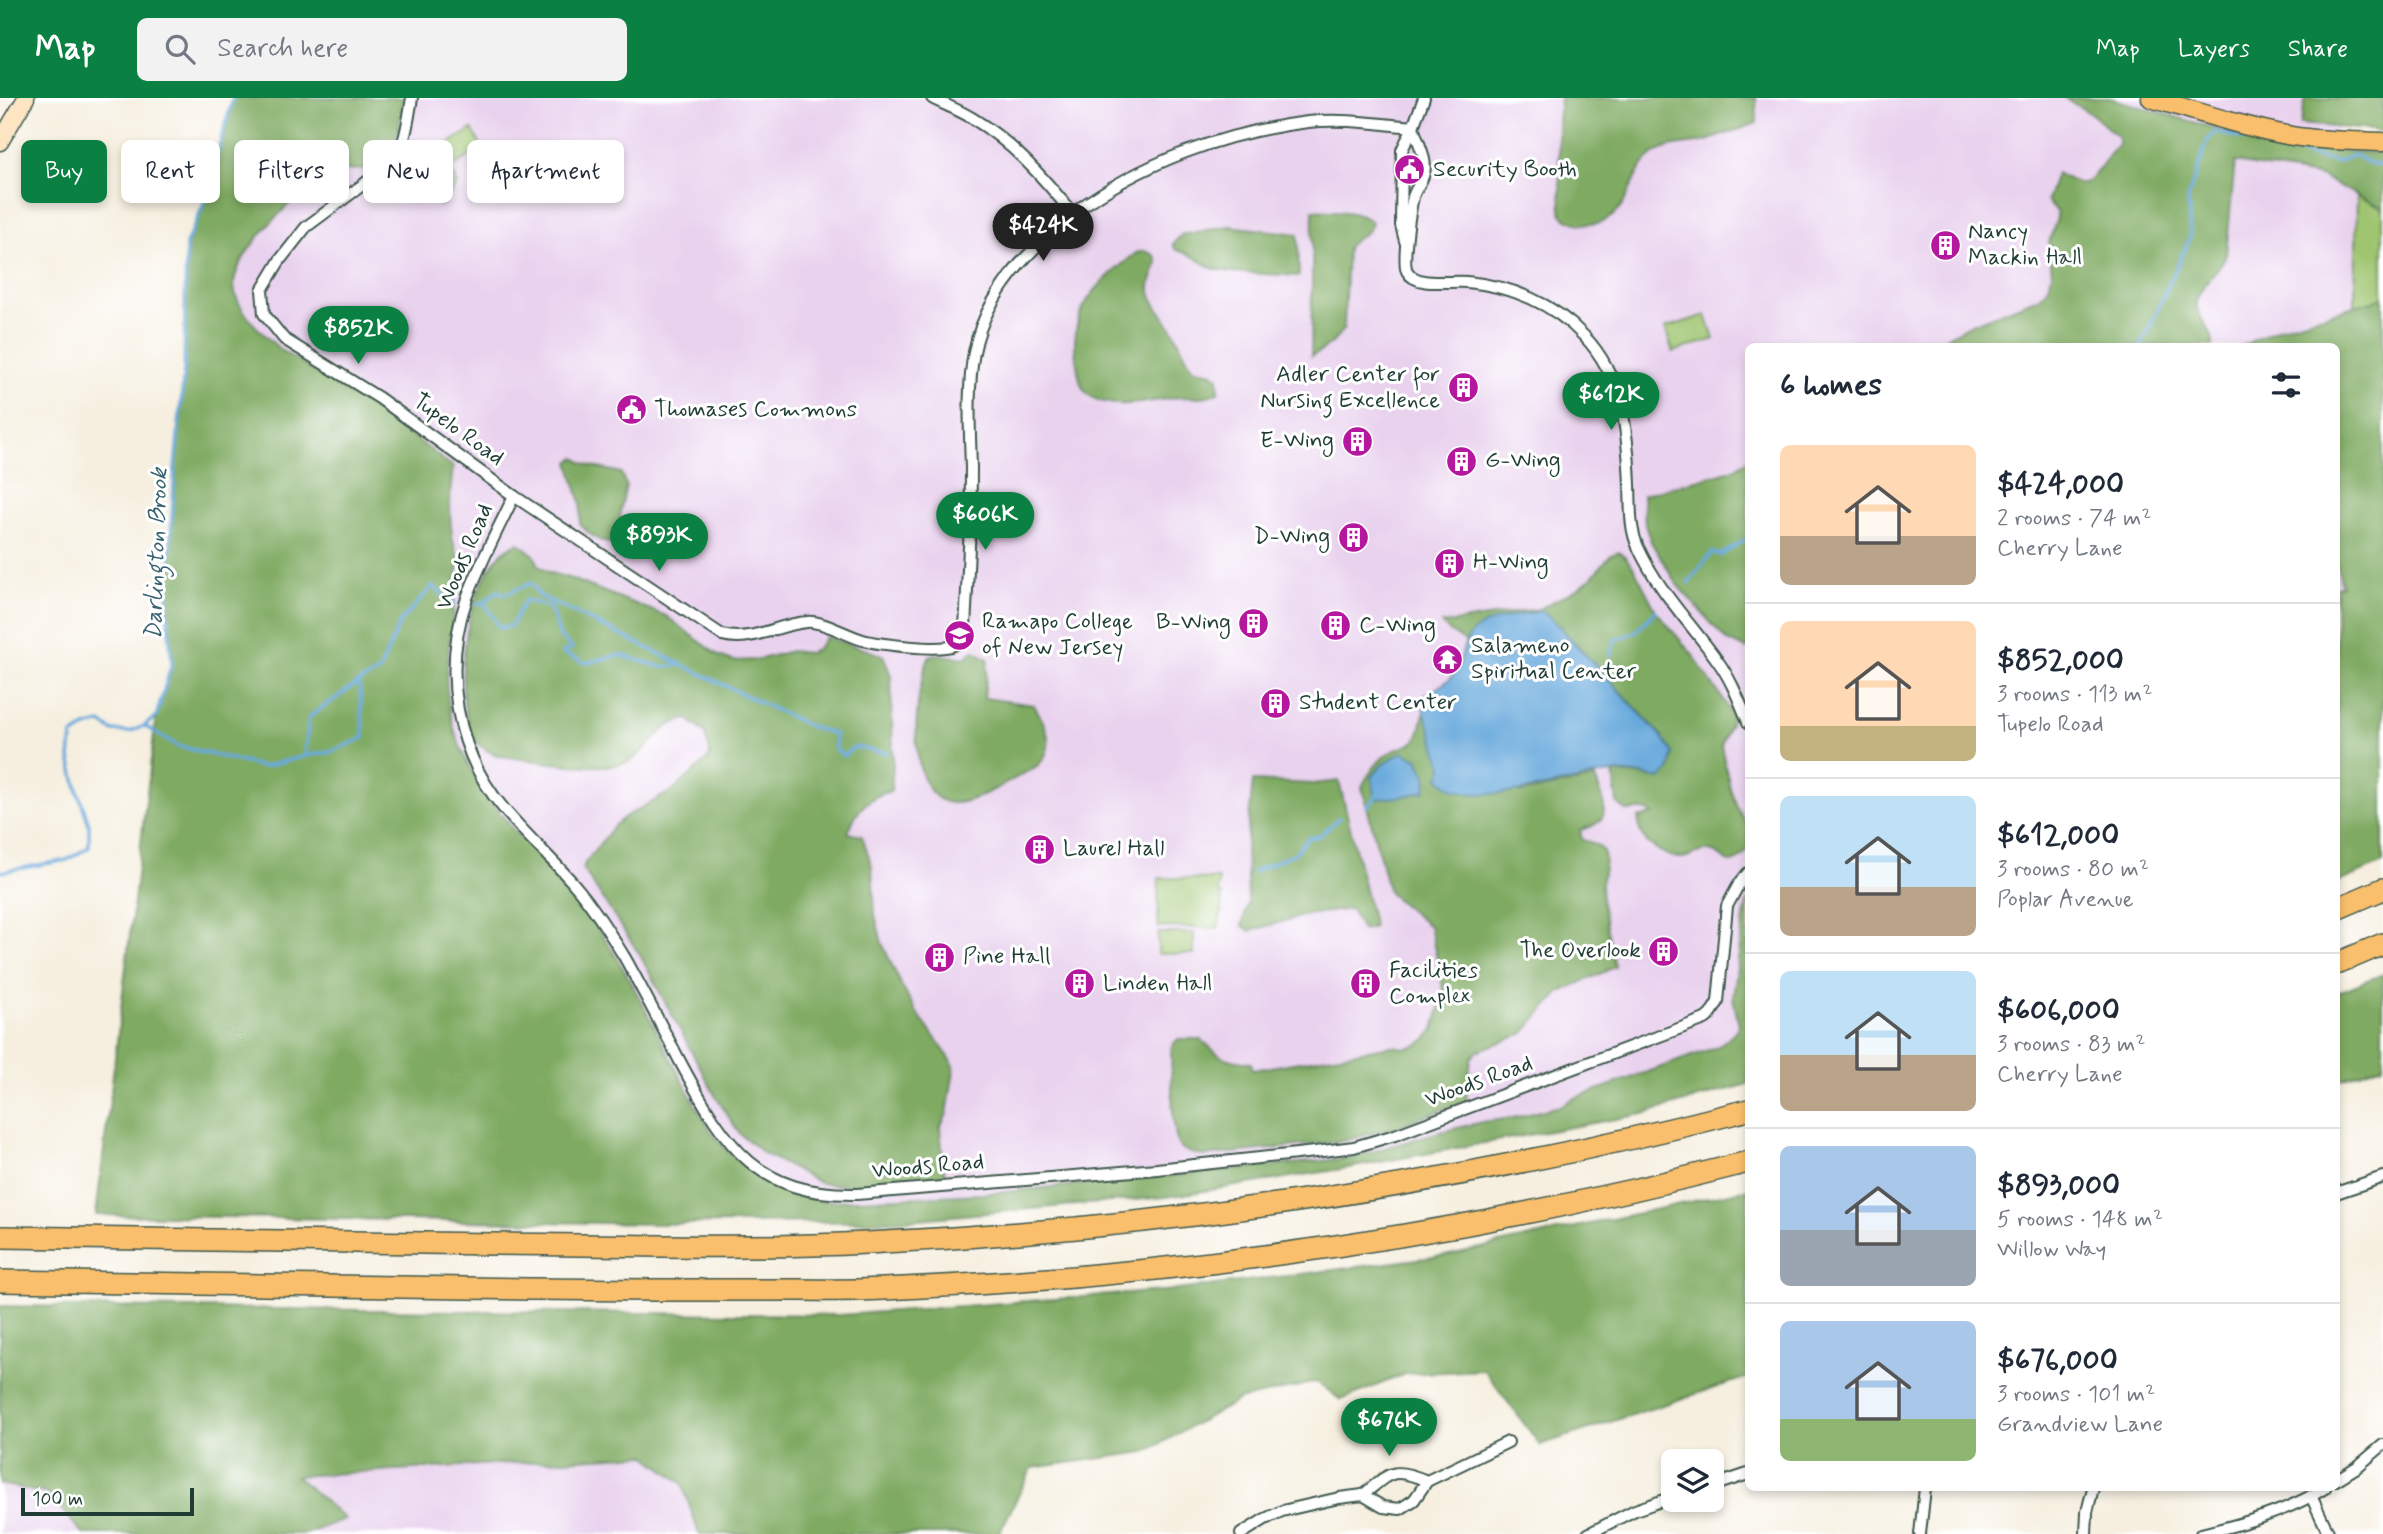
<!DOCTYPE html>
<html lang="en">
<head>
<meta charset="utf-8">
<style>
  :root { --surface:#fff; --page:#f2f2f3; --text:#1f2937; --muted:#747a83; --line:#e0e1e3; --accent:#0b8043 }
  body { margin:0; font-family:Mynerve,sans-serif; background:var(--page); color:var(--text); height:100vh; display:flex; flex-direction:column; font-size:26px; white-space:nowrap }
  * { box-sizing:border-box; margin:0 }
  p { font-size:23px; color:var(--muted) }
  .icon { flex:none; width:38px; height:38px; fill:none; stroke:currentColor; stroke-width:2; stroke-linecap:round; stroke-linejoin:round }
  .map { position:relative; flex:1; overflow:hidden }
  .drawer { position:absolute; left:1745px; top:245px; width:595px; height:1148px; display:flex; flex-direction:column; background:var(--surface); border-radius:10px; box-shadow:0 4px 10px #0003 }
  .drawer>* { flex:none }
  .top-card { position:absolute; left:21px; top:42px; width:665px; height:63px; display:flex; gap:14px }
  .controls { position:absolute; left:1661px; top:1351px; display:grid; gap:14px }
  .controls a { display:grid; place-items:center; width:63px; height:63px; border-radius:10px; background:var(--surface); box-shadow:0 4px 10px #0003; font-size:35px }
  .scale { position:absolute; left:21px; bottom:18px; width:173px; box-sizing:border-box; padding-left:7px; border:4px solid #1f3d34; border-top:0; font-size:19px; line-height:24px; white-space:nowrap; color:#1f3d34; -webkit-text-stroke:5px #fff; paint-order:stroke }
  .price { position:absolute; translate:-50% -60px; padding:0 16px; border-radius:24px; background:var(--accent); color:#fff; font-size:23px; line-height:46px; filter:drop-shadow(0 2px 4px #0008) }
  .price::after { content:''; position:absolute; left:50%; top:42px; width:21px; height:16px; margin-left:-10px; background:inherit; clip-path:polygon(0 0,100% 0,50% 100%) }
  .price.selected { background:#222; color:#fff }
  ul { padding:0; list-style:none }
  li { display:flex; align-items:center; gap:21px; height:175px; padding:0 35px }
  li+li { border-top:2px solid var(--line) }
  li span { display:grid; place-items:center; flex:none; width:196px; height:140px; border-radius:10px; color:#555 }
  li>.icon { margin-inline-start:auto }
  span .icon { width:84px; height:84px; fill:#fffc; stroke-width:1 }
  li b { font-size:30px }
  h2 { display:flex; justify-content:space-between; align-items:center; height:84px; padding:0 35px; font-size:30px }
  .tag { padding:0 24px; border-radius:10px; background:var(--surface); box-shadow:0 4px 10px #0003; font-size:24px; line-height:63px }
  .tag.selected { background:var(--accent); color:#fff }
  header { display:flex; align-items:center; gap:42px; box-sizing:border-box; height:98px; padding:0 35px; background:var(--accent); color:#fff }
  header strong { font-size:33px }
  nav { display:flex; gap:38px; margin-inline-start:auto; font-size:24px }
  .search { width:490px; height:63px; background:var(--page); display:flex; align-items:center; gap:18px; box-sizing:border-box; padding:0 24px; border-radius:10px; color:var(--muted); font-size:26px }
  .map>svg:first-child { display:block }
  .built { fill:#e9d2ee }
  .green { fill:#9fc570; stroke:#5f8152; stroke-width:2 }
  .forest { fill:#7faa62; stroke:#4f744b; stroke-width:2 }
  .water { fill:#68a9dc; stroke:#447388; stroke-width:2 }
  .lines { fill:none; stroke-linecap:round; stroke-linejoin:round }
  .stream { stroke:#68a9dc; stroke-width:3.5 }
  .street-casing { stroke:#3f584e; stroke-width:14 }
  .secondary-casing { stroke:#3f584e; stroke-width:19 }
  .primary-casing { stroke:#3f584e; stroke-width:21 }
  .highway-casing { stroke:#3f584e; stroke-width:24 }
  .street { stroke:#fff; stroke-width:10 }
  .secondary { stroke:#fde5c4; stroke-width:16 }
  .primary { stroke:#f9bf6c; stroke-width:18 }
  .highway { stroke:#f9bf6c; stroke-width:21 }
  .labels { text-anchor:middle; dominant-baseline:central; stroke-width:6; stroke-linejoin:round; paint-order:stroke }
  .poi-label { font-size:23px; fill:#1f3d34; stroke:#fff; text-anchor:start }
  .street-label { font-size:23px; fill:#1f3d34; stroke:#fff }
  .water-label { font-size:24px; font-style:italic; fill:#39636f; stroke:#fff }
</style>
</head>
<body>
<header>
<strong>Map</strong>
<div class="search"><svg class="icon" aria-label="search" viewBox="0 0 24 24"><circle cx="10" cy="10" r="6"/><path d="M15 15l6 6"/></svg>Search here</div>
<nav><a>Map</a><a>Layers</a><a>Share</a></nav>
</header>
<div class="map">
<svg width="2383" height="1436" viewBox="0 0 2383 1436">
  <rect width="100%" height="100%" fill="#fff"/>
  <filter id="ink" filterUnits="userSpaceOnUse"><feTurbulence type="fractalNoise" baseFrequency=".0143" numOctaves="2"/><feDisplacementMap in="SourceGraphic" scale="14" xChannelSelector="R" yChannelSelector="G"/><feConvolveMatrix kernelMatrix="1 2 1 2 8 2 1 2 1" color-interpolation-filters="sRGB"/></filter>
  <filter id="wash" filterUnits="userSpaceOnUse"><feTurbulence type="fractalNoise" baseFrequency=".00686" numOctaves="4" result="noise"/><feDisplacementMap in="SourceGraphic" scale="28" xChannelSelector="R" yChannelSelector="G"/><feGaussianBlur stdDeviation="1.57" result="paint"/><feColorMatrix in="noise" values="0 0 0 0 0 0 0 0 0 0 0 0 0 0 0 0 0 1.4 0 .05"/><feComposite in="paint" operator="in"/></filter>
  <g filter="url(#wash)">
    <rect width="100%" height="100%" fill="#f6efdf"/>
    <g class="built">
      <polygon points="232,0 2338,0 2334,53 2383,55 2383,765 2336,785 2336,248 1748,248 1748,986 1643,1016 1348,1070 1167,1099 897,1123 472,1125 96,1117 156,620 172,565 167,509 184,272 186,146 210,92"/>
      <polygon points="645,1357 682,1385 699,1436 306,1436 345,1422 295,1378"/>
      <polygon points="0,1386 48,1396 83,1436 0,1436"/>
    </g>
    <g class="green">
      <polygon points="472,31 483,50 452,69 441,50"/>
      <polygon points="2357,97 2383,111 2383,200 2355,208"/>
      <polygon points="1706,217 1714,241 1673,254 1665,230"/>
      <polygon points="1159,780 1219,781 1218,795 1222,796 1222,813 1218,830 1158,829"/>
      <rect x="1158" y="835" width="36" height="21"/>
    </g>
    <g class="forest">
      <path d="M233 0H404C400 19 398 47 384 61 367 78 348 67 329 76 302 88 232 157 234 188 236 213 264 237 281 252L391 322 453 369C450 391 449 416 452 438 453 447 458 455 459 464 459 474 454 485 453 495 453 500 454 505 454 511 451 537 445 563 447 590 453 697 550 758 605 841 646 903 673 973 713 1036 747 1077 776 1097 830 1103L983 1096 1350 1060 1436 1035 1482 1024 1513 1020 1560 1008 1575 1000 1717 949 1733 936 1739 927 1733 900 1744 819 1748 803V986L1643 1016 1348 1070 1167 1099 897 1123 658 1126 96 1117 156 620 172 565 167 509 175 370 184 272 186 146 210 92 218 52Z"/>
      <path d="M1560 0H1756L1757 25C1740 31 1723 37 1706 43 1688 48 1668 45 1653 57 1626 76 1633 122 1591 126 1579 127 1568 124 1561 115L1558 28Z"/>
      <path d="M2065 0H2110L2270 46 2302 51 2383 55V111L2322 79 2235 64 2226 157C2219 175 2198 188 2197 204 2195 223 2215 230 2213 248H1930L1970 227 2038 200 2049 189 2052 176 2049 144 2057 120 2056 113 2047 103 2056 75 2076 85H2084L2091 81 2118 46V39L2093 17Z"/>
      <polygon points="2306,0 2383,0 2383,33 2300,26"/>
      <polygon points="403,64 455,78 457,86 443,106 439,107 399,84 394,75"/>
      <path d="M1313 112C1332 114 1357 111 1372 124 1371 136 1353 140 1347 150L1344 229C1338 243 1324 252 1311 258Z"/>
      <polygon points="1229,128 1298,136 1299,178 1229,174 1212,170 1192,158 1175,151 1173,146 1181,137"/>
      <path d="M1144 153C1171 159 1147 178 1150 193 1153 208 1168 222 1175 236 1181 247 1185 260 1193 270L1212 275 1218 279 1219 293C1208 302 1186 298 1172 300 1148 304 1102 315 1084 292 1079 285 1078 274 1077 266 1066 211 1098 186 1136 155Z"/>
      <polygon points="2383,200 2383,765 2336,785 2336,489 2342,487 2336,465 2336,248 2242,248 2278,230"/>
      <path d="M576 360C589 371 605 370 621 375L626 388 620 415 621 436 618 444C605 449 588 436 580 426L581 406 569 364Z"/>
      <polygon points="1748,362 1748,551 1727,543 1679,489 1651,444 1645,427 1643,397 1732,372"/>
      <path d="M519 445 534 457 539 468 550 475 569 480 666 518 719 558 733 563 757 562 791 553 809 555 818 550 826 539 883 557 891 578 893 666 891 693C869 698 855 713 848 735L862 738 872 769 875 817 882 845 901 887 917 915 951 962 954 972 947 1016 940 1030 945 1080 858 1087H838L820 1085 763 1055 739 1035 716 999 640 857 583 771 585 765 615 727 626 718 674 692 708 661 710 654 704 634 688 621C659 625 653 649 632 662 608 677 529 661 499 658 490 654 482 651 476 643 448 601 465 462 519 445Z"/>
      <path d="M1618 454 1623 456 1634 470 1656 513 1692 556 1726 606 1731 617 1730 626 1721 647 1730 690 1738 711 1748 729V752C1725 778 1727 754 1708 753 1698 752 1691 759 1682 760 1670 761 1646 747 1641 736 1639 732 1639 725 1638 720L1653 716C1646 710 1636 712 1627 713L1617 705 1613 675 1641 677 1660 681 1662 638 1555 524 1542 513C1516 517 1482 523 1466 544L1449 533 1442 526 1539 511 1577 491 1590 481 1611 457Z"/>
      <path d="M973 552 988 561 984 600 1034 607C1046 627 1058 649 1037 668 1018 678 974 706 954 705 902 704 914 589 930 558L935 556 966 560Z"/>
      <path d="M1425 614 1443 670 1439 680 1522 695 1595 680C1605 707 1614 724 1580 732L1582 742C1591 744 1601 746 1604 756 1607 766 1601 778 1601 788 1602 815 1610 842 1615 869L1560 894 1523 936 1477 953 1471 961 1466 1003 1399 1028 1344 1043 1204 1058C1195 1056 1185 1055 1179 1047 1171 1034 1172 973 1171 955L1173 947 1178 941H1201C1222 961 1221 961 1251 965L1253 972 1391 948 1406 950 1417 947 1426 941 1434 931 1444 894 1430 829 1389 795 1362 689C1366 679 1381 658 1391 654 1399 649 1410 649 1416 641 1423 634 1420 623 1425 614Z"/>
      <polygon points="1253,683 1313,686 1339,683 1374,829 1362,832 1351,811 1306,817 1250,833 1242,827 1248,805 1246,749"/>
      <polygon points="2383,876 2383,967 2336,983 2336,895"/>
      <polygon points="1748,1091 1748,1279 1540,1347 1484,1272 1405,1276 1341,1302 1317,1284 1239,1302 1145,1354 1032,1370 999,1436 699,1436 682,1385 645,1357 296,1378 345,1421 306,1436 83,1436 48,1396 0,1386 0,1208 840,1217 1177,1192 1449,1157"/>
    </g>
    <g class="water">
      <path d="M1542 513 1555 524 1662 639 1673 655 1670 671 1660 681C1645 677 1627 673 1611 675 1571 681 1468 716 1439 680L1443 669 1422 607 1425 597C1437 590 1453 582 1458 569 1463 557 1463 543 1473 534 1488 521 1522 516 1542 513Z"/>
      <polygon points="1402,654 1418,661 1427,680 1425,693 1401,699 1376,701 1374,698 1372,679 1382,667"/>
    </g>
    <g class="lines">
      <g class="stream">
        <polyline points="2077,248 2081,245 2085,248"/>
        <polyline points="2141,248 2190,140 2188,99 2208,42 2216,34 2337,64 2354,57 2369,65 2383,68"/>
        <polyline points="1688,485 1712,455 1721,457 1748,440"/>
        <polyline points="477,505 483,505 497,493 506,496 531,485 540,498 811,629 835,636 835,651 844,658 854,649 887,655"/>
        <polyline points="484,505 500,530 511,528 525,502 550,509 560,539 572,550 562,555 586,565 620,557 662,569 681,567"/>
        <polyline points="1610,558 1615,542 1635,534 1656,513"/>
        <polyline points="144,628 178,648 263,669 305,658 309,619 359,584 379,574 400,524 433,488 451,504 455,504"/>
        <polyline points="305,658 330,654 364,640 359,584"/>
        <polyline points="1367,709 1375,700"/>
        <polyline points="0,774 67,762 89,749 89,726 78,694 70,660 72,638 86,629 101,625 113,633 129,634 144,628 156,619 172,565 167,509 175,370 184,272 186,146 210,92 218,52 233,0"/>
        <polyline points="1253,774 1295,755 1308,740 1319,738 1339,720"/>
      </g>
    </g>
  </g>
  <g filter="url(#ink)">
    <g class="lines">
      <defs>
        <g id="street">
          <path d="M412 0C408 22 406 47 392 65L306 129 280 162 262 192 264 216 284 241 379 300 514 398 722 537C752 545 778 526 807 524 821 522 848 538 863 542 878 546 942 554 954 547 961 543 963 536 965 529 968 476 971 423 971 370 970 332 967 292 974 254 982 212 1008 176 1038 147 1050 136 1061 124 1073 115 1141 65 1224 34 1308 24 1342 20 1379 26 1413 29"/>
          <path d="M932 0C945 7 959 12 972 20 1012 44 1043 79 1072 115"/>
          <path d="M1413 29C1417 42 1428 62 1424 75 1422 84 1415 91 1413 99 1410 111 1402 164 1407 173 1416 190 1450 182 1467 184 1511 188 1553 205 1584 238 1623 278 1628 335 1630 387 1631 408 1629 429 1638 449 1657 491 1691 526 1717 562 1731 581 1739 602 1748 624"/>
          <polyline points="1405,143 1401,127 1402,52 1413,29 1424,0"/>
          <path d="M514 398C498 431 480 465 467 500 442 571 455 654 504 711 526 737 551 760 573 785 593 808 609 834 625 860 645 896 664 933 683 969 726 1049 758 1098 857 1096L1157 1071 1315 1054 1354 1049 1395 1037 1705 921 1710 917 1718 904 1727 808 1739 786 1748 775"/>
          <polyline points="2336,1095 2383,1079"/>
          <polyline points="2336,1382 2357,1369 2383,1347"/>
          <polyline points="1712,1388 1748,1376"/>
          <path d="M1363 1397C1390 1375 1391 1368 1427 1383"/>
          <polyline points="2311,1398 2329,1436"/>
          <polyline points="1241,1436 1265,1421 1282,1413 1339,1400 1363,1397 1383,1409 1400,1411 1414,1402 1427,1383 1508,1344"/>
          <polyline points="1588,1436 1635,1412 1673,1399"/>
          <polyline points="1920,1436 1925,1390"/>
          <polyline points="2086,1436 2087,1414 2093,1390"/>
          <path d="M2201 1436C2243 1426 2288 1413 2325 1390"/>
        </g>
        <polyline id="secondary" points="0,44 26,0"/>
        <path id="primary" d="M2151 0C2198 14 2244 29 2292 38 2322 43 2353 43 2383 44"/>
        <g id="highway">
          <polyline points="2336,811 2383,791"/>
          <polyline points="2336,866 2383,846"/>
          <path d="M0 1139C165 1141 330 1143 495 1146 619 1147 743 1151 867 1145 1164 1131 1460 1086 1748 1012"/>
          <path d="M0 1183C177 1186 354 1188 530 1191 610 1192 689 1192 769 1192 807 1192 846 1193 884 1191 1175 1179 1466 1137 1748 1064"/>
        </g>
      </defs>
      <use href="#street" class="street-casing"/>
      <use href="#secondary" class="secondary-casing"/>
      <use href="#primary" class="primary-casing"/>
      <use href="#highway" class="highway-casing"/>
      <use href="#street" class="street"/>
      <use href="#secondary" class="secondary"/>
      <use href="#primary" class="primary"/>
      <use href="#highway" class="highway"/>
    </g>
  </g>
  <defs>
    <symbol id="civic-disc" viewBox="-11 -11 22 22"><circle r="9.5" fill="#b5179e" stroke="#fff"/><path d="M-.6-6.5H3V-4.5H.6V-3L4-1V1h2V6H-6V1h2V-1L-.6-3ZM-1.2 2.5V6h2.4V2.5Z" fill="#fff"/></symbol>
    <symbol id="building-disc" viewBox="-11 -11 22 22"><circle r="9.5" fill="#b5179e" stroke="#fff"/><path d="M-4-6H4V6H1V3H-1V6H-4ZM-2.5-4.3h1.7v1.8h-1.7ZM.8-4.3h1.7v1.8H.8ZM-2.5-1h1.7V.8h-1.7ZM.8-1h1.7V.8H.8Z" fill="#fff"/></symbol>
    <symbol id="university-disc" viewBox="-11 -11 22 22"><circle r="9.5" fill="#b5179e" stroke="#fff"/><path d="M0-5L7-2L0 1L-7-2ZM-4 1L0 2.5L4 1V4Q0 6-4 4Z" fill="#fff"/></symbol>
    <symbol id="temple-disc" viewBox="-11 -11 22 22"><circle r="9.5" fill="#b5179e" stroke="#fff"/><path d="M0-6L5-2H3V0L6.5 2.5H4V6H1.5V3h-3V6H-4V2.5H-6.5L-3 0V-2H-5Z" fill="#fff"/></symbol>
  </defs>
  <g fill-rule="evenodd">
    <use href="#civic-disc" x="1392" y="54" width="35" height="35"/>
    <use href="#building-disc" x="1928" y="130" width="35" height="35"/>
    <use href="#building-disc" x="1446" y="272" width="35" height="35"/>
    <use href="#civic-disc" x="614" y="294" width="35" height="35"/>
    <use href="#building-disc" x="1340" y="326" width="35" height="35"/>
    <use href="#building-disc" x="1444" y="346" width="35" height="35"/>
    <use href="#building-disc" x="1336" y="422" width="35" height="35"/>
    <use href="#building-disc" x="1432" y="448" width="35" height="35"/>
    <use href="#building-disc" x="1236" y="508" width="35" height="35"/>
    <use href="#building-disc" x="1318" y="510" width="35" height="35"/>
    <use href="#university-disc" x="942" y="520" width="35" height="35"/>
    <use href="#temple-disc" x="1430" y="544" width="35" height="35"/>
    <use href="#building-disc" x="1258" y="588" width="35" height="35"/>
    <use href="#building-disc" x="1022" y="734" width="35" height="35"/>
    <use href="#building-disc" x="1646" y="836" width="35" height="35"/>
    <use href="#building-disc" x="922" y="842" width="35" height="35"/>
    <use href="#building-disc" x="1062" y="868" width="35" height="35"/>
    <use href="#building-disc" x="1348" y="868" width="35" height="35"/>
  </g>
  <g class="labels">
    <g class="poi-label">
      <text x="1433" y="72">Security Booth</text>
      <text x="1968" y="134">Nancy<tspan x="1968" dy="26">Mackin Hall</tspan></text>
      <text x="1440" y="277" text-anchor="end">Adler Center for<tspan x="1440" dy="26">Nursing Excellence</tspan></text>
      <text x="654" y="312">Thomases Commons</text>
      <text x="1334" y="343" text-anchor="end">E-Wing</text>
      <text x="1485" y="363">G-Wing</text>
      <text x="1330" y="439" text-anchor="end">D-Wing</text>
      <text x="1473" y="465">H-Wing</text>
      <text x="982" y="524">Ramapo College<tspan x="982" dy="26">of New Jersey</tspan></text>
      <text x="1231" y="525" text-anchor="end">B-Wing</text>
      <text x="1359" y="528">C-Wing</text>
      <text x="1471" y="548">Salameno<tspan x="1471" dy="26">Spiritual Center</tspan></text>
      <text x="1299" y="605">Student Center</text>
      <text x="1063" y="751">Laurel Hall</text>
      <text x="1641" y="853" text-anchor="end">The Overlook</text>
      <text x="963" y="859">Pine Hall</text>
      <text x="1389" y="873">Facilities<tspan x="1389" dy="26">Complex</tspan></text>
      <text x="1103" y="886">Linden Hall</text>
    </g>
    <g class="street-label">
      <text transform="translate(458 332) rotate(36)">Tupelo Road</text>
      <text transform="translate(465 459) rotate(-67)">Woods Road</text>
      <text transform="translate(1479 984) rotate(-20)">Woods Road</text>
      <text transform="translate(928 1069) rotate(-5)">Woods Road</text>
    </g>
    <g class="water-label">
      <text transform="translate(157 456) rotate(-88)">Darlington Brook</text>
    </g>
  </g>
</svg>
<div class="controls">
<a><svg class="icon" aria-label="layers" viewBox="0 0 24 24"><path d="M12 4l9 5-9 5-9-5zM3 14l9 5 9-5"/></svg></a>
</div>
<div class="scale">100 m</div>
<b class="price selected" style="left:1043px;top:165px">$424K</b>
<b class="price" style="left:358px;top:268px">$852K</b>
<b class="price" style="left:1611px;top:334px">$612K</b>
<b class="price" style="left:985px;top:454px">$606K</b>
<b class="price" style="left:659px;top:475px">$893K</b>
<b class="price" style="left:1389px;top:1360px">$676K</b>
<div class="top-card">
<a class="tag selected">Buy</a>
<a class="tag">Rent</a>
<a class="tag">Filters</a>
<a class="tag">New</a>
<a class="tag">Apartment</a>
</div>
<section class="drawer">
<h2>6 homes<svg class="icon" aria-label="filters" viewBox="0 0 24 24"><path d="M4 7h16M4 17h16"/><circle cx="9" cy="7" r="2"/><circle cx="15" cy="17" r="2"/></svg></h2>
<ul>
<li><span style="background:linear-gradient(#ffd9b3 65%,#b9a48a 0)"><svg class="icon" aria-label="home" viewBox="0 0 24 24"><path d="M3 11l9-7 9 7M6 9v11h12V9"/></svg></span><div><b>$424,000</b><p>2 rooms · 74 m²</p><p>Cherry Lane</p></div></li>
<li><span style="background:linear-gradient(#ffd9b3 75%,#c2b280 0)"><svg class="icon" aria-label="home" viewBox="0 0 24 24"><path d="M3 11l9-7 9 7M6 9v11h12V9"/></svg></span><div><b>$852,000</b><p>3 rooms · 113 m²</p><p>Tupelo Road</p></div></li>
<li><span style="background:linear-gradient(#bfe0f5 65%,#b9a48a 0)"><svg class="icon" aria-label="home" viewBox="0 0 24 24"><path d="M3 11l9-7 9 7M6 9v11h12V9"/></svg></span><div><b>$612,000</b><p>3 rooms · 80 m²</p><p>Poplar Avenue</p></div></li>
<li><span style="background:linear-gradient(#bfe0f5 60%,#b9a48a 0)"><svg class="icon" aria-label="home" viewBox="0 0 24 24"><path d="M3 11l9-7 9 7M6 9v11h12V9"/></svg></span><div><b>$606,000</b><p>3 rooms · 83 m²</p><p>Cherry Lane</p></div></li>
<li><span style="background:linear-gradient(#a9c7e8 60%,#9aa5b1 0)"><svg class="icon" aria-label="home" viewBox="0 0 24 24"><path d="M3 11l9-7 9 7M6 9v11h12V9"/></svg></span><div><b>$893,000</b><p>5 rooms · 148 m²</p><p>Willow Way</p></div></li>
<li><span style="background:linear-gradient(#a9c7e8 70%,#8fb573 0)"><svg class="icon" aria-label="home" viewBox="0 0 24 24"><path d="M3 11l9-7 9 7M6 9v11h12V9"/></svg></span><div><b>$676,000</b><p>3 rooms · 101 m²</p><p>Grandview Lane</p></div></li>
</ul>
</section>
</div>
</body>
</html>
